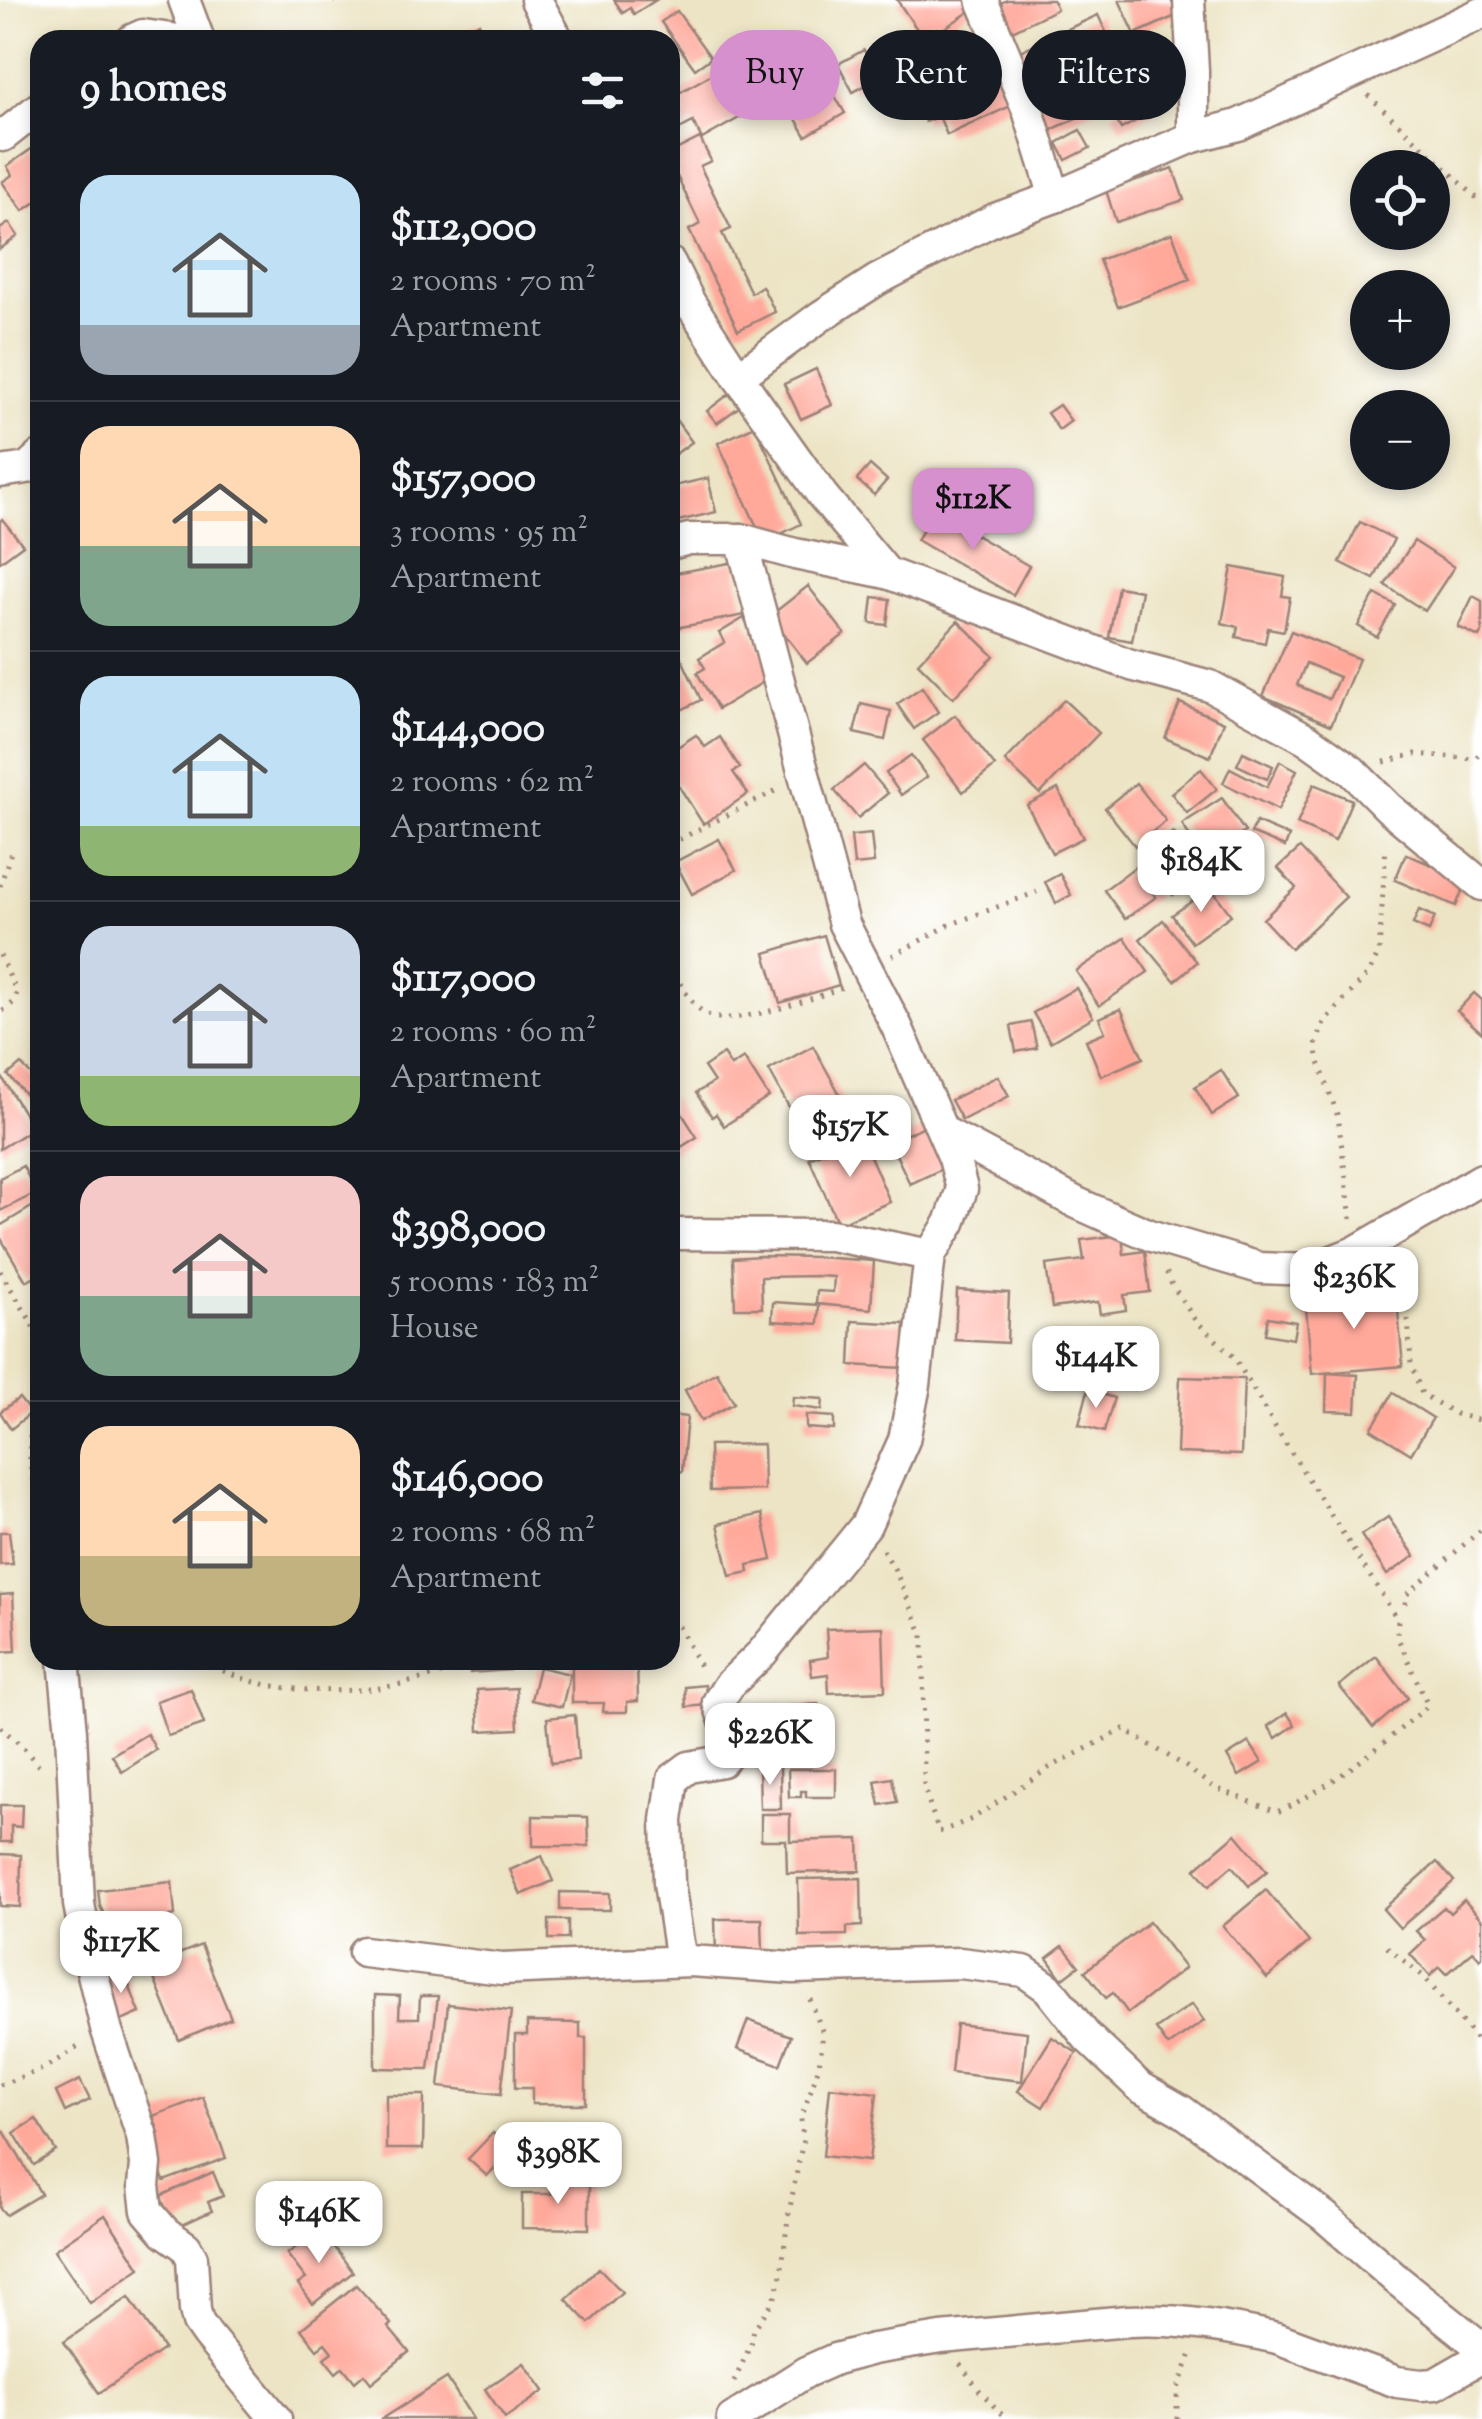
<!DOCTYPE html>
<html lang="en">
<head>
<meta charset="utf-8">
<style>
  :root { --surface:#171b24; --page:#242831; --text:#f1f3f6; --muted:#9ea1a6; --line:#363941; --accent:#d690ce }
  body { margin:0; font-family:"Sorts Mill Goudy",serif; background:var(--page); color:var(--text); height:100vh; display:flex; flex-direction:column; font-size:38px; white-space:nowrap }
  * { box-sizing:border-box; margin:0 }
  p { font-size:32px; color:var(--muted) }
  .icon { flex:none; width:55px; height:55px; fill:none; stroke:currentColor; stroke-width:2; stroke-linecap:round; stroke-linejoin:round }
  .map { position:relative; flex:1; overflow:hidden }
  .drawer { position:absolute; left:30px; top:30px; width:650px; height:1640px; display:flex; flex-direction:column; background:var(--surface); border-radius:30px; box-shadow:0 5px 15px #0003 }
  .drawer>* { flex:none }
  .hud { position:absolute; left:710px; top:30px; width:620px; height:90px; display:flex; gap:20px }
  .fabs { position:absolute; left:1350px; top:150px; display:grid; gap:20px }
  .fabs a { display:grid; place-items:center; width:100px; height:100px; border-radius:50%; background:var(--surface); box-shadow:0 5px 15px #0003; font-size:50px }
  .price { position:absolute; translate:-50% -85px; padding:0 22px; border-radius:20px; background:#fff; color:#222; font-size:32px; line-height:65px; filter:drop-shadow(0 2px 5px #0008) }
  .price::after { content:''; position:absolute; left:50%; top:60px; width:30px; height:22px; margin-left:-15px; background:inherit; clip-path:polygon(0 0,100% 0,50% 100%) }
  .price.selected { background:var(--accent); color:#111 }
  ul { padding:0; list-style:none }
  li { display:flex; align-items:center; gap:30px; height:250px; padding:0 50px }
  li+li { border-top:2px solid var(--line) }
  li span { display:grid; place-items:center; flex:none; width:280px; height:200px; border-radius:30px; color:#555 }
  li>.icon { margin-inline-start:auto }
  span .icon { width:120px; height:120px; fill:#fffc; stroke-width:1 }
  li b { font-size:42px }
  h2 { display:flex; justify-content:space-between; align-items:center; height:120px; padding:0 50px; font-size:42px }
  .chip { padding:0 35px; border-radius:45px; background:var(--surface); box-shadow:0 5px 15px #0003; font-size:35px; line-height:90px }
  .chip.selected { background:var(--accent); color:#111 }
  .map>svg:first-child { display:block }
  .building { fill:#ffa99b; fill-rule:evenodd }
  .lines { fill:none; stroke-linecap:round; stroke-linejoin:round }
  .minor-casing { stroke:#9b8278; stroke-width:35 }
  .path { stroke:#9b8278; stroke-width:5; stroke-dasharray:2.5 8; stroke-linecap:butt }
  .minor { stroke:#fff; stroke-width:30 }
</style>
</head>
<body>
<div class="map">
<svg width="1482" height="2419" viewBox="0 0 1482 2419">
  <rect width="100%" height="100%" fill="#fff"/>
  <filter id="ink" filterUnits="userSpaceOnUse"><feTurbulence type="fractalNoise" baseFrequency=".01" numOctaves="2"/><feDisplacementMap in="SourceGraphic" scale="20" xChannelSelector="R" yChannelSelector="G"/><feConvolveMatrix kernelMatrix="1 2 1 2 8 2 1 2 1" color-interpolation-filters="sRGB"/></filter>
  <filter id="wash" filterUnits="userSpaceOnUse"><feTurbulence type="fractalNoise" baseFrequency=".0048" numOctaves="4" result="noise"/><feDisplacementMap in="SourceGraphic" scale="40" xChannelSelector="R" yChannelSelector="G"/><feGaussianBlur stdDeviation="2.25" result="paint"/><feColorMatrix in="noise" values="0 0 0 0 0 0 0 0 0 0 0 0 0 0 0 0 0 1.4 0 .05"/><feComposite in="paint" operator="in"/></filter>
  <g filter="url(#wash)">
    <rect width="100%" height="100%" fill="#ece4c4"/>
    <g id="blocks">
      <g class="building">
        <polygon points="614,0 656,0 634,14 630,8 623,13"/>
        <polygon points="897,0 978,0 981,4 925,41"/>
        <polygon points="1007,0 1053,0 1057,9 1010,32 997,5"/>
        <polygon points="1119,0 1171,0 1178,15 1135,34"/>
        <polygon points="677,11 711,58 695,69 661,22"/>
        <polygon points="1098,15 1134,91 1045,133 1009,56"/>
        <polygon points="479,23 489,40 451,40"/>
        <polygon points="864,50 879,78 853,92 838,64"/>
        <polygon points="989,52 1013,105 947,135 939,116 925,122 909,88"/>
        <polygon points="735,61 760,106 702,139 693,122 670,134 670,98"/>
        <polygon points="824,78 845,113 806,136 786,102"/>
        <polygon points="1153,91 1162,107 1121,129 1113,113"/>
        <polygon points="1080,130 1090,148 1066,160 1057,143"/>
        <polygon points="700,138 711,161 700,166 731,229 722,233 751,293 762,286 775,312 738,330 689,230 700,224 670,162 670,153"/>
        <polygon points="40,143 40,199 23,211 2,182 12,175 7,166"/>
        <polygon points="1173,168 1184,200 1116,222 1106,190"/>
        <polygon points="9,223 18,236 0,249 0,229"/>
        <polygon points="1172,233 1190,280 1118,307 1099,260"/>
        <polygon points="816,369 832,405 801,419 784,384"/>
        <polygon points="729,394 739,407 717,423 707,411"/>
        <polygon points="1059,405 1071,421 1059,430 1047,413"/>
        <polygon points="676,420 692,442 670,458 670,424"/>
        <polygon points="755,426 801,524 764,542 718,443"/>
        <polygon points="870,465 887,480 874,495 857,480"/>
        <polygon points="708,478 716,512 670,523 670,487"/>
        <polygon points="934,511 1029,566 1013,595 917,540"/>
        <polygon points="2,519 23,545 0,562 0,521"/>
        <polygon points="1360,522 1394,539 1374,579 1340,562"/>
        <polygon points="1414,541 1454,567 1425,611 1385,585"/>
        <polygon points="735,562 745,615 670,629 670,574"/>
        <polygon points="1232,567 1285,577 1282,596 1290,597 1284,631 1268,628 1265,643 1236,637 1238,627 1222,623"/>
        <polygon points="808,586 845,634 807,663 770,616"/>
        <polygon points="1118,587 1141,591 1132,641 1109,637"/>
        <polygon points="1375,594 1395,605 1377,637 1358,626"/>
        <polygon points="1473,596 1482,601 1482,631 1479,637 1458,627"/>
        <polygon points="873,597 890,599 887,625 870,623"/>
        <polygon points="744,618 777,674 718,709 697,673 705,668 699,658 725,642 719,633"/>
        <polygon points="958,621 994,656 953,698 918,663"/>
        <path d="M1291 631 1359 659 1331 725 1263 696ZM1306 663 1339 677 1329 699 1297 685Z"/>
        <polygon points="678,651 701,700 677,712 670,698 670,654"/>
        <polygon points="922,687 938,712 914,729 897,704"/>
        <polygon points="1064,700 1099,733 1040,794 1005,761"/>
        <polygon points="1180,703 1224,722 1210,757 1165,738"/>
        <polygon points="861,704 891,711 885,740 854,733"/>
        <polygon points="955,715 995,766 963,792 923,740"/>
        <polygon points="696,735 705,747 720,737 740,768 733,772 748,794 703,824 677,783 673,786 670,782 670,752"/>
        <polygon points="1243,752 1273,766 1267,779 1237,765"/>
        <polygon points="911,755 927,777 901,795 886,773"/>
        <polygon points="1280,761 1297,770 1278,810 1223,783 1230,768 1267,787"/>
        <polygon points="864,765 888,793 858,818 834,790"/>
        <polygon points="1201,769 1217,789 1187,813 1171,793"/>
        <polygon points="1136,783 1166,821 1135,846 1105,808"/>
        <polygon points="1314,784 1352,800 1335,841 1297,824"/>
        <polygon points="1058,789 1083,838 1052,853 1027,805"/>
        <polygon points="1222,798 1245,832 1211,854 1202,841 1195,845 1182,824"/>
        <polygon points="1256,822 1289,836 1285,847 1251,833"/>
        <polygon points="1173,832 1204,871 1173,895 1143,856"/>
        <polygon points="871,834 874,863 854,865 851,836"/>
        <polygon points="719,839 736,870 692,894 675,862"/>
        <polygon points="1300,848 1346,897 1291,949 1263,919 1296,888 1278,868"/>
        <polygon points="1406,854 1467,880 1456,906 1395,880"/>
        <polygon points="1135,867 1156,897 1125,919 1104,890"/>
        <polygon points="1060,874 1071,895 1056,903 1045,882"/>
        <polygon points="1211,888 1231,915 1192,943 1172,915"/>
        <polygon points="1419,910 1435,917 1429,931 1413,924"/>
        <polygon points="1163,920 1197,962 1175,981 1140,939"/>
        <polygon points="824,935 839,985 780,1003 765,953"/>
        <polygon points="1125,938 1148,972 1099,1006 1076,971"/>
        <polygon points="1076,988 1093,1017 1050,1042 1033,1013"/>
        <polygon points="1474,993 1482,1000 1482,1033 1457,1011"/>
        <polygon points="1121,1009 1143,1058 1101,1076 1086,1040 1105,1032 1099,1018"/>
        <polygon points="1031,1022 1037,1048 1016,1052 1011,1026"/>
        <polygon points="813,1046 843,1100 798,1124 769,1070"/>
        <polygon points="723,1054 731,1066 744,1058 769,1097 724,1126 716,1114 712,1117 696,1093 714,1082 704,1067"/>
        <polygon points="21,1064 40,1084 40,1096 33,1103 8,1075"/>
        <polygon points="1221,1070 1239,1098 1212,1115 1195,1087"/>
        <polygon points="0,1074 33,1128 0,1149"/>
        <polygon points="998,1076 1009,1096 962,1120 951,1100"/>
        <polygon points="670,1095 697,1137 670,1154"/>
        <polygon points="933,1122 953,1164 910,1184 890,1142"/>
        <polygon points="861,1135 890,1202 838,1224 809,1158"/>
        <polygon points="23,1166 36,1193 0,1211 0,1178"/>
        <polygon points="40,1202 40,1273 26,1281 0,1237 0,1226"/>
        <polygon points="1122,1235 1124,1254 1145,1251 1150,1292 1124,1295 1126,1310 1100,1314 1098,1302 1052,1308 1046,1265 1084,1260 1081,1240"/>
        <polygon points="760,1256 817,1257 874,1261 871,1309 816,1304 817,1291 833,1292 834,1277 817,1276 761,1277 762,1308 735,1308 733,1258"/>
        <polygon points="1396,1289 1403,1366 1312,1374 1305,1297"/>
        <polygon points="957,1290 1009,1293 1007,1343 955,1340"/>
        <polygon points="773,1302 819,1305 818,1324 772,1321"/>
        <polygon points="1268,1317 1296,1322 1293,1339 1265,1334"/>
        <polygon points="852,1321 905,1324 903,1368 850,1365"/>
        <polygon points="717,1372 734,1403 701,1421 685,1390"/>
        <polygon points="1327,1373 1358,1375 1356,1412 1326,1411"/>
        <polygon points="1180,1377 1244,1379 1241,1455 1177,1453"/>
        <polygon points="1088,1390 1114,1398 1104,1432 1079,1425"/>
        <polygon points="1393,1393 1433,1418 1411,1454 1371,1429"/>
        <polygon points="793,1397 823,1399 822,1410 792,1406"/>
        <polygon points="19,1398 31,1413 11,1429 0,1412"/>
        <polygon points="670,1415 687,1417 682,1472 670,1471"/>
        <polygon points="806,1415 834,1417 834,1430 806,1428"/>
        <polygon points="763,1444 764,1490 710,1491 709,1445"/>
        <polygon points="762,1514 772,1560 748,1565 749,1572 730,1576 718,1524"/>
        <polygon points="1388,1517 1415,1556 1387,1575 1361,1535"/>
        <polygon points="0,1532 9,1532 13,1564 0,1565"/>
        <polygon points="13,1594 16,1651 0,1652 0,1595"/>
        <polygon points="883,1627 885,1691 829,1693 828,1674 812,1676 810,1660 828,1657 826,1629"/>
        <polygon points="1376,1656 1408,1698 1373,1728 1339,1686"/>
        <polygon points="468,1660 508,1660 509,1670 470,1673"/>
        <polygon points="572,1660 637,1660 638,1701 627,1702 627,1712 603,1712 604,1703 572,1703"/>
        <polygon points="539,1667 570,1674 562,1707 531,1700"/>
        <polygon points="705,1685 707,1705 686,1707 685,1687"/>
        <polygon points="516,1688 518,1729 479,1731 477,1690"/>
        <polygon points="191,1689 204,1724 168,1736 156,1701"/>
        <polygon points="818,1704 821,1739 799,1741 797,1724 780,1725 778,1707"/>
        <polygon points="1287,1713 1295,1725 1276,1738 1268,1726"/>
        <polygon points="575,1715 578,1760 551,1763 547,1718"/>
        <polygon points="147,1734 156,1750 122,1772 112,1755"/>
        <polygon points="1249,1742 1262,1762 1239,1776 1227,1756"/>
        <polygon points="759,1766 780,1766 781,1809 760,1809"/>
        <polygon points="788,1769 836,1769 836,1797 806,1797 806,1791 801,1791 801,1797 789,1797"/>
        <polygon points="892,1778 897,1802 880,1805 875,1781"/>
        <polygon points="0,1805 22,1805 21,1827 11,1826 11,1842 0,1842"/>
        <polygon points="761,1814 790,1814 790,1841 859,1839 860,1871 787,1873 786,1840 761,1840"/>
        <polygon points="533,1816 588,1817 589,1846 533,1846"/>
        <polygon points="1236,1834 1267,1871 1249,1886 1232,1866 1209,1886 1195,1869"/>
        <polygon points="0,1854 21,1855 20,1907 0,1906"/>
        <polygon points="542,1856 553,1881 521,1895 510,1870"/>
        <polygon points="1437,1862 1454,1881 1400,1928 1383,1909"/>
        <polygon points="861,1878 862,1926 847,1927 847,1935 799,1936 798,1879"/>
        <polygon points="172,1882 175,1915 170,1916 173,1940 138,1944 137,1940 111,1943 110,1927 100,1906 98,1890"/>
        <polygon points="1266,1890 1309,1942 1267,1978 1223,1926"/>
        <polygon points="560,1892 610,1893 610,1910 560,1910"/>
        <polygon points="1464,1900 1482,1920 1482,1957 1480,1959 1473,1951 1447,1974 1440,1967 1430,1976 1410,1954 1425,1940 1416,1931 1444,1907 1450,1913"/>
        <polygon points="715,1919 762,1919 763,1953 716,1954"/>
        <rect x="549" y="1920" width="19" height="19"/>
        <polygon points="1149,1922 1185,1968 1128,2013 1113,1993 1106,1998 1085,1971"/>
        <polygon points="201,1945 231,2018 179,2040 149,1966"/>
        <polygon points="1063,1946 1079,1966 1062,1979 1047,1958"/>
        <polygon points="123,1970 140,2013 119,2022 102,1978"/>
        <polygon points="375,1995 400,1996 399,2018 419,2018 420,1996 438,1996 429,2069 375,2068"/>
        <polygon points="448,2004 511,2011 501,2094 439,2087"/>
        <polygon points="1192,2004 1204,2021 1168,2046 1156,2029"/>
        <polygon points="748,2020 791,2036 780,2065 737,2049"/>
        <polygon points="527,2022 580,2023 580,2038 586,2038 586,2104 532,2104 532,2088 515,2088 515,2035 527,2035"/>
        <polygon points="956,2024 1027,2032 1022,2081 951,2073"/>
        <polygon points="1052,2037 1077,2053 1043,2107 1018,2091"/>
        <polygon points="80,2080 90,2100 65,2112 56,2092"/>
        <polygon points="830,2087 877,2093 869,2161 823,2156"/>
        <polygon points="386,2095 424,2095 423,2149 386,2149"/>
        <polygon points="203,2097 226,2158 164,2181 148,2137 159,2133 153,2116"/>
        <polygon points="36,2119 56,2151 34,2165 14,2133"/>
        <polygon points="4,2131 41,2194 6,2215 0,2208 0,2133"/>
        <polygon points="493,2133 511,2150 487,2176 468,2159"/>
        <polygon points="213,2172 223,2196 208,2202 212,2211 175,2228 160,2196"/>
        <polygon points="551,2180 589,2180 589,2229 522,2228 522,2194 551,2194"/>
        <polygon points="105,2215 140,2268 90,2303 54,2250"/>
        <polygon points="320,2229 353,2272 313,2304 298,2284 306,2279 287,2254"/>
        <polygon points="599,2268 622,2292 589,2323 566,2299"/>
        <polygon points="356,2285 391,2324 388,2327 409,2352 371,2383 364,2374 355,2382 343,2367 336,2373 324,2358 332,2352 325,2343 317,2349 301,2329"/>
        <polygon points="129,2297 164,2349 99,2393 64,2342"/>
        <polygon points="524,2363 544,2391 505,2418 485,2389"/>
        <polygon points="447,2378 473,2419 382,2419"/>
      </g>
    </g>
  </g>
  <g filter="url(#ink)">
    <use href="#blocks" fill-opacity="0" stroke="#9b8278" stroke-width="2.5"/>
    <g class="lines">
      <defs>
        <g id="minor">
          <polyline points="184,0 199,40"/>
          <polyline points="536,0 558,40"/>
          <polyline points="982,0 1028,110 1055,197"/>
          <polyline points="1189,0 1193,70 1193,137"/>
          <polyline points="132,40 143,35 179,40"/>
          <polyline points="3,136 40,107"/>
          <polyline points="670,263 690,303 738,377 822,495 887,573 1131,665 1210,686 1307,739 1352,771 1389,808 1482,885"/>
          <polyline points="738,377 821,316 877,280 995,219 1055,197 1193,137 1238,125 1482,13"/>
          <polyline points="0,472 27,468 40,456"/>
          <polyline points="670,544 689,539 741,539 795,554 887,573"/>
          <polyline points="944,1132 1077,1203 1115,1220 1152,1236 1260,1268 1309,1270 1355,1252 1482,1179"/>
          <polyline points="670,1234 831,1235 930,1255"/>
          <polyline points="64,1660 71,1732 79,1904 88,1953 106,2028 142,2136 146,2164 144,2186 147,2211 165,2232 186,2247 192,2258 195,2310 198,2322 207,2335 276,2419"/>
          <polyline points="364,1952 502,1969 690,1961 793,1968 960,1963 1024,1971 1048,1988 1087,2037 1140,2087 1182,2111 1324,2216 1396,2279 1482,2348"/>
          <polyline points="681,1961 669,1883 667,1820 673,1779 689,1767 722,1761 732,1750 731,1737 718,1702 729,1685 762,1653 866,1525 904,1440 915,1385 930,1255 950,1223 962,1189 954,1158 897,1027 844,924 741,539"/>
          <path d="M732 2419 806 2372 835 2359 873 2349 941 2338 1128 2321C1177 2318 1229 2327 1277 2338L1397 2382 1421 2385 1435 2384 1482 2357"/>
        </g>
      </defs>
      <use href="#minor" class="minor-casing"/>
      <g class="path">
        <polyline points="335,0 339,6"/>
        <polyline points="1368,95 1482,203"/>
        <polyline points="1384,762 1415,754 1474,759 1482,752"/>
        <polyline points="670,844 779,789"/>
        <polyline points="0,886 13,846"/>
        <polyline points="0,955 17,993 13,1003 0,1013"/>
        <polyline points="892,956 949,925 1037,892"/>
        <path d="M670 965C680 982 689 1005 708 1015 731 1028 820 997 845 986"/>
        <polyline points="1351,1219 1338,1117 1319,1062 1316,1045 1324,1022 1369,973 1379,952 1386,846"/>
        <polyline points="1404,1256 1411,1364 1422,1394 1456,1414 1482,1421"/>
        <polyline points="0,1271 32,1323 40,1350"/>
        <polyline points="40,1363 30,1435 30,1467 40,1502"/>
        <path d="M883 1550 895 1570 923 1635 924 1788 939 1832 972 1819 1049 1768 1124 1729 1185 1766 1213 1787 1277 1812C1333 1787 1381 1745 1428 1706L1397 1636 1398 1620 1277 1430 1235 1358 1195 1320 1171 1283 1166 1271"/>
        <polyline points="1405,1604 1406,1595 1482,1529"/>
        <polyline points="670,1620 679,1627 703,1672"/>
        <path d="M205 1660C249 1692 327 1694 380 1688 403 1685 426 1677 449 1672"/>
        <polyline points="0,1727 21,1745 43,1771"/>
        <polyline points="1387,1947 1423,1976 1482,2046"/>
        <polyline points="0,2085 43,2069 83,2044"/>
        <polyline points="960,2364 980,2391 1006,2419"/>
        <polyline points="734,2382 751,2344 754,2329 774,2300 781,2275 788,2218 803,2140 801,2119 819,2066 823,2033 809,1997"/>
        <polyline points="1177,2419 1177,2391 1192,2351"/>
      </g>
      <use href="#minor" class="minor"/>
    </g>
  </g>
</svg>
<div class="fabs">
<a><svg class="icon" aria-label="locate" viewBox="0 0 24 24"><circle cx="12" cy="12" r="6"/><path d="M12 2v4M12 18v4M2 12h4M18 12h4"/></svg></a>
<a>+</a>
<a>−</a>
</div>
<b class="price selected" style="left:973px;top:553px">$112K</b>
<b class="price" style="left:1201px;top:915px">$184K</b>
<b class="price" style="left:850px;top:1180px">$157K</b>
<b class="price" style="left:1354px;top:1332px">$236K</b>
<b class="price" style="left:1096px;top:1411px">$144K</b>
<b class="price" style="left:770px;top:1788px">$226K</b>
<b class="price" style="left:121px;top:1996px">$117K</b>
<b class="price" style="left:558px;top:2207px">$398K</b>
<b class="price" style="left:319px;top:2266px">$146K</b>
<div class="hud">
<a class="chip selected">Buy</a>
<a class="chip">Rent</a>
<a class="chip">Filters</a>
</div>
<section class="drawer">
<h2>9 homes<svg class="icon" aria-label="filters" viewBox="0 0 24 24"><path d="M4 7h16M4 17h16"/><circle cx="9" cy="7" r="2"/><circle cx="15" cy="17" r="2"/></svg></h2>
<ul>
<li><span style="background:linear-gradient(#bfe0f5 75%,#9aa5b1 0)"><svg class="icon" aria-label="home" viewBox="0 0 24 24"><path d="M3 11l9-7 9 7M6 9v11h12V9"/></svg></span><div><b>$112,000</b><p>2 rooms · 70 m²</p><p>Apartment</p></div></li>
<li><span style="background:linear-gradient(#ffd9b3 60%,#7fa58c 0)"><svg class="icon" aria-label="home" viewBox="0 0 24 24"><path d="M3 11l9-7 9 7M6 9v11h12V9"/></svg></span><div><b>$157,000</b><p>3 rooms · 95 m²</p><p>Apartment</p></div></li>
<li><span style="background:linear-gradient(#bfe0f5 75%,#8fb573 0)"><svg class="icon" aria-label="home" viewBox="0 0 24 24"><path d="M3 11l9-7 9 7M6 9v11h12V9"/></svg></span><div><b>$144,000</b><p>2 rooms · 62 m²</p><p>Apartment</p></div></li>
<li><span style="background:linear-gradient(#c9d6e8 75%,#8fb573 0)"><svg class="icon" aria-label="home" viewBox="0 0 24 24"><path d="M3 11l9-7 9 7M6 9v11h12V9"/></svg></span><div><b>$117,000</b><p>2 rooms · 60 m²</p><p>Apartment</p></div></li>
<li><span style="background:linear-gradient(#f6c9c9 60%,#7fa58c 0)"><svg class="icon" aria-label="home" viewBox="0 0 24 24"><path d="M3 11l9-7 9 7M6 9v11h12V9"/></svg></span><div><b>$398,000</b><p>5 rooms · 183 m²</p><p>House</p></div></li>
<li><span style="background:linear-gradient(#ffd9b3 65%,#c2b280 0)"><svg class="icon" aria-label="home" viewBox="0 0 24 24"><path d="M3 11l9-7 9 7M6 9v11h12V9"/></svg></span><div><b>$146,000</b><p>2 rooms · 68 m²</p><p>Apartment</p></div></li>
</ul>
</section>
</div>
</body>
</html>
